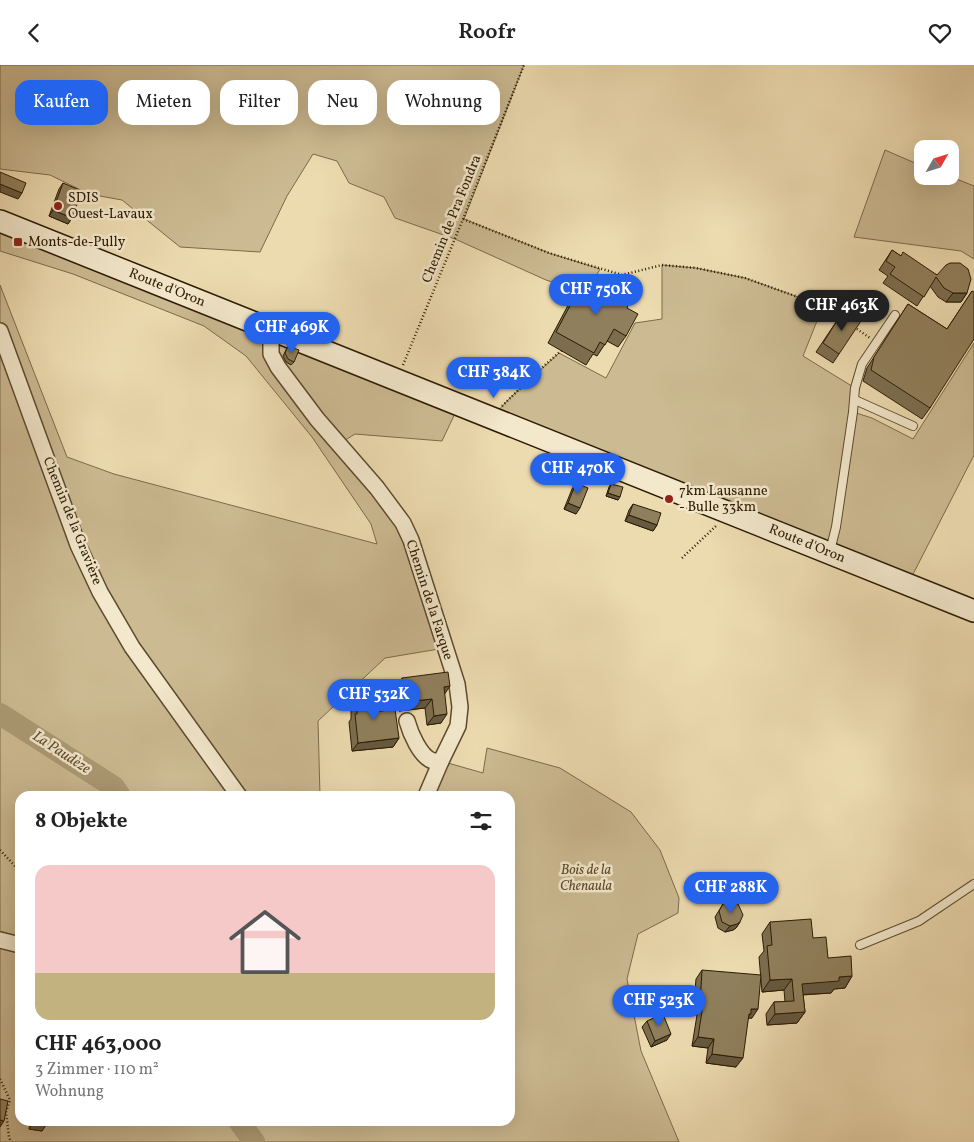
<!DOCTYPE html>
<html lang="de">
<head>
<meta charset="utf-8">
<style>
  :root { --surface:#fff; --page:#f6f6f6; --text:#222; --muted:#767676; --line:#e0e0e0; --accent:#2563eb }
  body { margin:0; font-family:Vollkorn,serif; background:var(--page); color:var(--text); height:100vh; display:flex; flex-direction:column; font-size:19px; white-space:nowrap }
  * { box-sizing:border-box; margin:0 }
  p { font-size:16px; color:var(--muted) }
  .icon { flex:none; width:28px; height:28px; fill:none; stroke:currentColor; stroke-width:2; stroke-linecap:round; stroke-linejoin:round }
  .map { position:relative; flex:1; overflow:hidden }
  .details { position:absolute; left:15px; top:726px; width:500px; height:335px; display:flex; flex-direction:column; background:var(--surface); border-radius:15px; box-shadow:0 5px 20px #0002 }
  .details>* { flex:none }
  .hud { position:absolute; left:15px; top:15px; width:500px; height:45px; display:flex; gap:10px }
  .needle { width:32px; rotate:51deg }
  .buttons { position:absolute; left:914px; top:75px; display:grid; gap:10px }
  .buttons a { display:grid; place-items:center; width:45px; height:45px; border-radius:10px; background:var(--surface); box-shadow:0 5px 20px #0002; font-size:25px }
  .price { position:absolute; translate:-50% -42px; padding:0 11px; border-radius:18px; background:var(--accent); color:#fff; font-size:16px; line-height:32px; filter:drop-shadow(0 1px 2px #0008) }
  .price::after { content:''; position:absolute; left:50%; top:30px; width:15px; height:11px; margin-left:-8px; background:inherit; clip-path:polygon(0 0,100% 0,50% 100%) }
  .price.selected { background:#222; color:#fff }
  ul { padding:0; list-style:none }
  li { display:grid; align-content:center; gap:10px; height:265px; padding:0 20px }
  li+li { border-top:1px solid var(--line) }
  li span { display:grid; place-items:center; height:155px; border-radius:15px; color:#555 }
  li>.icon { margin-inline-start:auto }
  span .icon { width:90px; height:90px; fill:#fffc; stroke-width:1 }
  li b { font-size:21px }
  h2 { display:flex; justify-content:space-between; align-items:center; height:60px; padding:0 20px; font-size:21px }
  .pill { padding:0 18px; border-radius:15px; background:var(--surface); box-shadow:0 5px 20px #0002; font-size:18px; line-height:45px }
  .pill.selected { background:var(--accent); color:#fff }
  header { display:flex; justify-content:space-between; align-items:center; height:65px; padding:0 20px; background:var(--surface); font-size:22px; font-weight:600 }
  .map>svg:first-child { display:block }
  .green { fill:#ccba92; stroke:#7c6a4a }
  .lines { fill:none; stroke-linecap:round; stroke-linejoin:round }
  .river { stroke:#ab9a74; stroke-width:22 }
  .service-casing { stroke:#5c4b2d; stroke-width:10 }
  .minor-casing { stroke:#5c4b2d; stroke-width:18 }
  .secondary-casing { stroke:#2c1b01; stroke-width:24 }
  .path { stroke:#2c1b01; stroke-width:2.5; stroke-dasharray:1 2.5; stroke-linecap:butt }
  .service { stroke:#f3e8cc; stroke-width:8 }
  .minor { stroke:#f3e8cc; stroke-width:15 }
  .secondary { stroke:#f3e8cc; stroke-width:21 }
  .wall { fill:#7c6d4f; stroke:#2c1b01 }
  .shaded-wall { fill:#655940; stroke:#2c1b01 }
  .building { fill:#907f5c; stroke:#2c1b01 }
  .poi-dot { fill:#8f2418; stroke:#f3e8cc; stroke-width:2 }
  .labels { text-anchor:middle; dominant-baseline:central; stroke-width:5; stroke-linejoin:round; paint-order:stroke }
  .poi-label { font-size:14px; fill:#2c1b01; stroke:#f3e8cc; text-anchor:start }
  .street-label { font-size:14px; fill:#2c1b01; stroke:#f3e8cc }
  .park-label { font-size:14px; font-style:italic; fill:#5c4b2c; stroke:#f3e8cc }
  .water-label { font-size:15px; font-style:italic; fill:#5f4e2f; stroke:#f3e8cc }
</style>
</head>
<body>
<header><svg class="icon" aria-label="back" viewBox="0 0 24 24"><path d="M15 5l-7 7 7 7"/></svg>Roofr<svg class="icon" aria-label="heart" viewBox="0 0 24 24"><path d="M12 20l-8-8c-3-5 5-10 8-4 3-6 11-1 8 4z"/></svg></header>
<div class="map">
<svg width="974" height="1077" viewBox="0 0 974 1077">
  <rect width="100%" height="100%" fill="#eddbb0"/>
  <filter id="stains"><feTurbulence type="fractalNoise" baseFrequency=".004" numOctaves="4"/><feColorMatrix values="0 0 0 0 .2 0 0 0 0 .09 0 0 0 0 .02 0 0 0 .5 -.17"/></filter>
  <radialGradient id="worn" r=".72"><stop offset=".6" stop-color="#630" stop-opacity="0"/><stop offset="1" stop-color="#630" stop-opacity=".3"/></radialGradient>
  <g class="green">
    <polygon points="0,0 524,0 464,154 549,188 600,204 587,228 546,215 455,174 395,153 384,132 349,118 337,96 313,89 287,131 260,187 180,182 122,135 89,129 50,110 0,104"/>
    <polygon points="885,85 922,101 922,111 949,111 974,121 974,194 961,186 854,172"/>
    <polygon points="0,156 459,340 442,376 355,369 339,379 403,458 445,583 385,593 318,656 320,731 20,731 20,1056 510,1056 510,731 426,731 441,696 483,708 487,683 560,703 631,747 660,785 679,833 678,848 638,869 627,914 641,986 679,1077 0,1077 0,220 67,392 114,409 377,479 371,459 312,372 246,291 204,261 73,209 0,186"/>
    <polygon points="662,200 696,203 745,213 823,241 803,291 855,323 853,347 872,353 913,374 974,278 974,390 908,519 491,353 511,332 559,288 606,313 635,258 662,254"/>
  </g>
  <g class="lines">
    <g class="river">
      <polyline points="0,649 114,722 120,731"/>
      <polyline points="239,1056 254,1077"/>
    </g>
    <defs>
      <g id="service">
        <polyline points="855,335 913,361"/>
        <polyline points="830,486 836,462 853,347 855,323 862,299 895,250"/>
        <polyline points="860,880 919,856 974,819"/>
      </g>
      <g id="minor">
        <path d="M273 265 271 276V289L278 302 317 354 377 423 403 458 411 475 457 619 460 642 458 661 441 696C438 696 435 696 433 696 420 692 410 667 407 656"/>
        <polyline points="0,266 78,480 100,527 132,582 239,731"/>
        <polyline points="426,731 441,696"/>
        <polyline points="0,875 20,880"/>
      </g>
      <polyline id="secondary" points="0,156 974,546"/>
    </defs>
    <use href="#service" class="service-casing"/>
    <use href="#minor" class="minor-casing"/>
    <use href="#secondary" class="secondary-casing"/>
    <g class="path">
      <polyline points="463,154 549,188 622,210 662,200 696,203 745,213 823,241 841,253"/>
      <polyline points="854,262 870,273"/>
      <polyline points="403,300 463,154 524,0"/>
      <polyline points="502,341 537,307 562,285"/>
      <polyline points="682,493 717,460"/>
      <polyline points="0,785 16,802 20,813"/>
      <polyline points="0,1014 10,1035 6,1047 9,1072 11,1077"/>
    </g>
    <use href="#service" class="service"/>
    <use href="#minor" class="minor"/>
    <use href="#secondary" class="secondary"/>
  </g>
  <g class="wall">
    <polygon points="63,118 72,153 68,159 49,151 59,124"/>
    <polygon points="892,185 901,191 937,210 967,228 961,237 946,237 938,232 930,221 917,241 883,218 888,211 879,205"/>
    <polygon points="613,211 615,233 627,243 626,271 618,282 607,276 597,291 593,289 586,300 548,278 574,229 582,218 602,229"/>
    <polygon points="972,226 930,343 922,354 863,316 867,303 908,239 947,264"/>
    <polygon points="838,254 839,289 833,298 816,287"/>
    <polygon points="288,281 294,297 291,300 286,297 283,291"/>
    <polygon points="576,418 576,449 564,444 572,424"/>
    <polygon points="611,419 618,435 606,431 609,422"/>
    <polygon points="633,439 657,460 653,466 625,456 629,445"/>
    <polygon points="402,613 444,629 441,658 427,660 425,643 399,646 396,622"/>
    <polygon points="357,629 399,673 393,682 352,686 349,657 351,654 351,637"/>
    <polygon points="723,839 740,857 736,863 733,865 725,867 718,863 715,852"/>
    <polygon points="770,857 813,873 828,893 852,911 845,923 834,924 831,928 803,930 805,947 797,958 767,960 766,949 774,937 785,937 784,925 762,927 759,892 764,886 762,869"/>
    <polygon points="702,905 752,953 748,953 736,1002 706,998 708,983 692,981 697,950 693,949 696,914"/>
    <polygon points="647,956 667,975 651,982 642,962"/>
    <polygon points="20,1056 48,1056 42,1066 29,1064 30,1058"/>
  </g>
  <g class="shaded-wall">
    <polygon points="0,119 22,128 18,134 0,127"/>
    <polygon points="53,145 72,153 68,159 49,151"/>
    <polygon points="953,228 967,228 961,237 946,237"/>
    <polygon points="608,428 620,432 618,435 606,431"/>
    <polygon points="568,438 580,443 576,449 564,444"/>
    <polygon points="629,450 657,460 653,466 625,456"/>
    <polygon points="450,621 444,630 444,622"/>
    <polygon points="432,634 425,643 399,646 405,637"/>
    <polygon points="447,649 441,658 427,660 434,651"/>
    <polygon points="399,673 393,682 352,686 358,678"/>
    <polygon points="740,857 736,863 733,865 725,867 730,861"/>
    <polygon points="852,911 845,923 834,924 831,928 794,930 802,919 839,912"/>
    <polygon points="792,914 784,925 762,927 770,915"/>
    <polygon points="700,940 703,940 697,950 693,949"/>
    <polygon points="751,944 758,944 752,953 748,953"/>
    <polygon points="805,947 797,958 767,960 775,949"/>
    <polygon points="671,969 667,975 651,982 655,976"/>
    <polygon points="698,972 714,974 708,983 692,981"/>
    <polygon points="712,989 743,993 736,1002 706,998"/>
    <polygon points="0,1055 4,1056 0,1062"/>
    <polygon points="21,1056 31,1056 30,1058"/>
    <polygon points="34,1056 44,1056 48,1057 42,1066 29,1064"/>
  </g>
  <g class="building">
    <polygon points="0,107 26,118 22,128 0,119"/>
    <polygon points="63,118 82,126 72,153 53,145"/>
    <polygon points="892,185 901,191 903,187 937,210 946,200 950,198 960,198 968,204 971,214 967,228 953,228 944,223 936,212 924,232 890,209 895,202 886,196"/>
    <polygon points="613,211 624,216 615,233 628,240 627,243 638,249 626,271 614,264 605,280 600,277 594,288 556,267 582,218 603,230"/>
    <polygon points="972,226 974,227 974,274 930,343 871,305 874,292 908,239 947,264"/>
    <polygon points="844,245 861,256 839,289 823,278"/>
    <polygon points="288,281 299,285 294,297 288,294 285,288"/>
    <polygon points="576,418 588,423 580,443 568,438"/>
    <polygon points="611,419 623,422 620,432 608,428"/>
    <polygon points="633,439 661,448 657,460 629,450"/>
    <polygon points="448,607 450,621 444,622 447,649 434,651 432,634 405,637 402,613"/>
    <polygon points="375,628 375,647 395,644 399,673 358,678 355,649 357,649 357,629"/>
    <polygon points="731,837 738,839 743,850 740,857 737,859 730,861 722,857 719,846 723,839"/>
    <polygon points="811,854 813,873 826,872 828,893 851,891 852,911 839,912 839,916 802,919 805,947 775,949 774,937 794,936 792,914 770,915 767,881 772,880 770,857"/>
    <polygon points="702,905 761,910 758,944 751,944 751,949 749,949 743,993 712,989 714,974 698,972 703,940 700,940"/>
    <polygon points="663,949 671,969 655,976 647,956"/>
    <polygon points="0,1034 8,1036 4,1056 0,1055"/>
  </g>
  <g class="poi-dot">
    <circle cx="58" cy="141" r="5"/>
    <rect x="13" y="172" width="10" height="10" rx="2.5"/>
    <circle cx="669" cy="434" r="5"/>
  </g>
  <g class="labels">
    <g class="poi-label">
      <text x="68" y="133">SDIS<tspan x="68" dy="16">Ouest-Lavaux</tspan></text>
      <text x="28" y="177">Monts-de-Pully</text>
      <text x="679" y="426">7km Lausanne<tspan x="679" dy="16">- Bulle 33km</tspan></text>
    </g>
    <g class="street-label">
      <text transform="translate(452 154) rotate(-68)">Chemin de Pra Fondra</text>
      <text transform="translate(167 223) rotate(22)">Route d'Oron</text>
      <text transform="translate(72 456) rotate(68)">Chemin de la Gravière</text>
      <text transform="translate(807 479) rotate(22)">Route d'Oron</text>
      <text transform="translate(429 535) rotate(72)">Chemin de la Farque</text>
    </g>
    <g class="park-label">
      <text x="586" y="805">Bois de la<tspan x="586" dy="16">Chenaula</tspan></text>
    </g>
    <g class="water-label">
      <text transform="translate(61 688) rotate(33)">La Paudèze</text>
    </g>
  </g>
  <rect width="100%" height="100%" filter="url(#stains)"/>
  <rect width="100%" height="100%" fill="url(#worn)"/>
</svg>
<div class="buttons">
<a><svg class="needle" viewBox="-14 -14 28 28"><path d="M0-13l5 13h-10z" fill="#e53935"/><path d="M0 13l5-13h-10z" fill="#767676"/></svg></a>
</div>
<b class="price" style="left:596px;top:251px">CHF 750K</b>
<b class="price selected" style="left:842px;top:267px">CHF 463K</b>
<b class="price" style="left:292px;top:289px">CHF 469K</b>
<b class="price" style="left:494px;top:334px">CHF 384K</b>
<b class="price" style="left:578px;top:430px">CHF 470K</b>
<b class="price" style="left:374px;top:656px">CHF 532K</b>
<b class="price" style="left:731px;top:849px">CHF 288K</b>
<b class="price" style="left:659px;top:962px">CHF 523K</b>
<div class="hud">
<a class="pill selected">Kaufen</a>
<a class="pill">Mieten</a>
<a class="pill">Filter</a>
<a class="pill">Neu</a>
<a class="pill">Wohnung</a>
</div>
<section class="details">
<h2>8 Objekte<svg class="icon" aria-label="filters" viewBox="0 0 24 24"><path d="M4 7h16M4 17h16"/><circle cx="9" cy="7" r="2"/><circle cx="15" cy="17" r="2"/></svg></h2>
<ul>
<li><span style="background:linear-gradient(#f6c9c9 70%,#c2b280 0)"><svg class="icon" aria-label="home" viewBox="0 0 24 24"><path d="M3 11l9-7 9 7M6 9v11h12V9"/></svg></span><div><b>CHF 463,000</b><p>3 Zimmer · 110 m²</p><p>Wohnung</p></div></li>
</ul>
</section>
</div>
</body>
</html>
